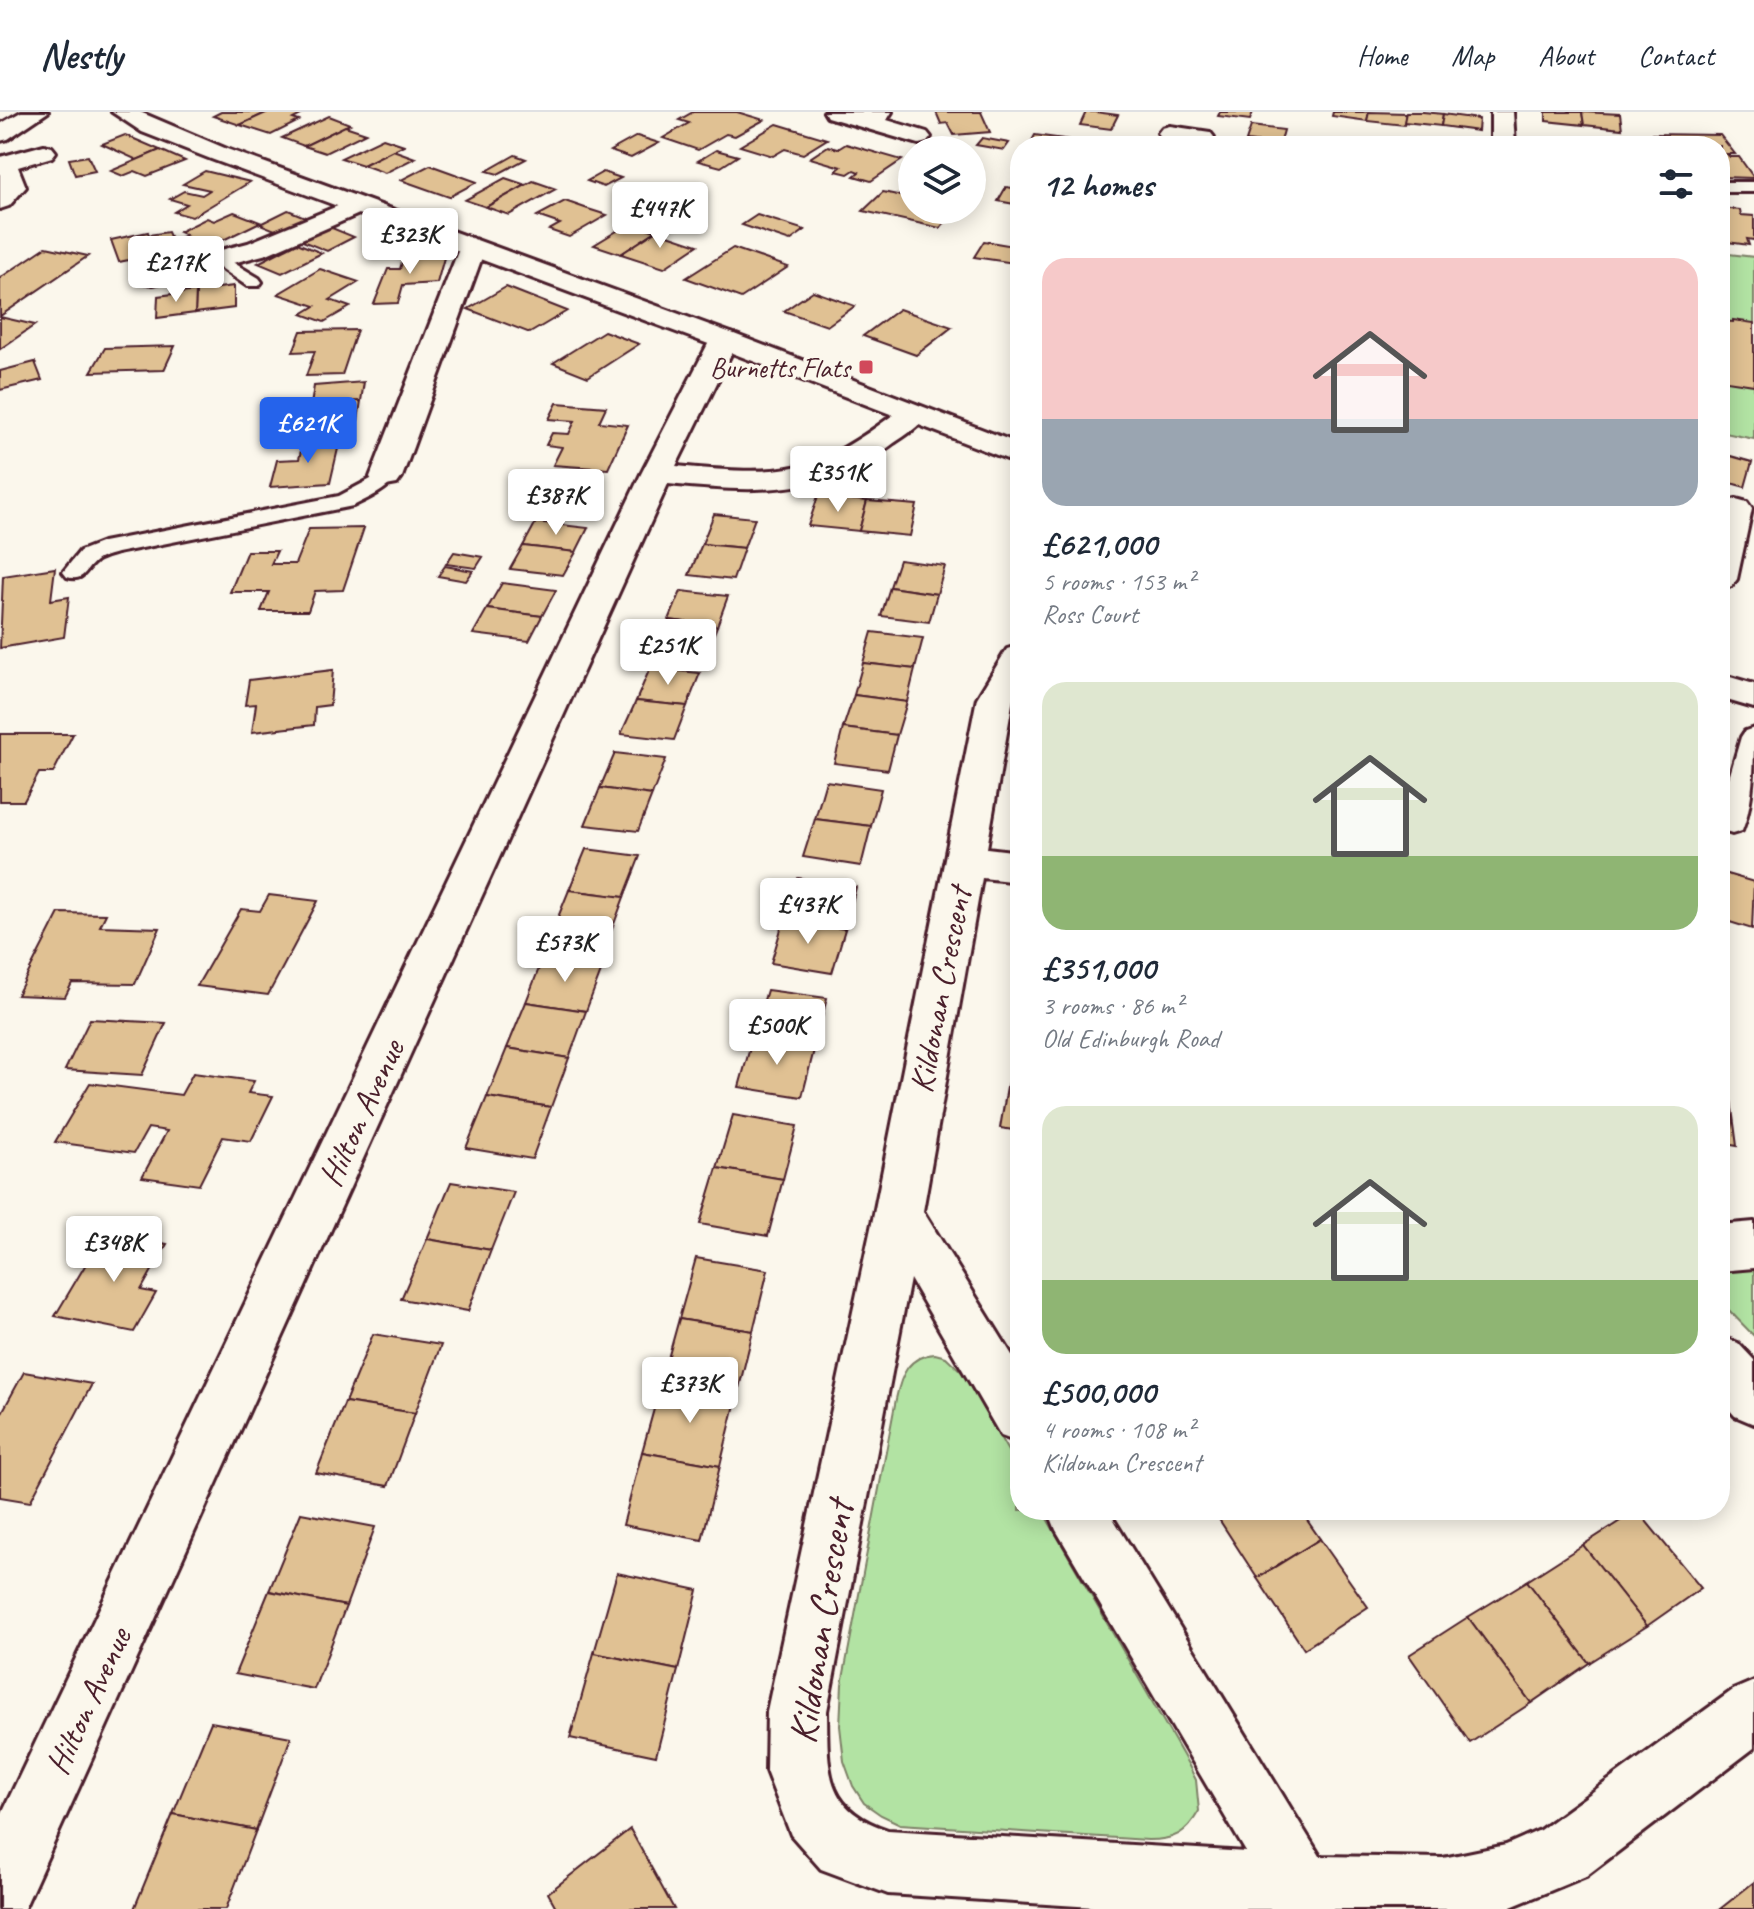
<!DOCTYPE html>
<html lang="en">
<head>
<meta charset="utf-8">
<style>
  :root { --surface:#fff; --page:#f6f6f7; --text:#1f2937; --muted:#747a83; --line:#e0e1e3; --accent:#2563eb }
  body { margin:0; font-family:Caveat,sans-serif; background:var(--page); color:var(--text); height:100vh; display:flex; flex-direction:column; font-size:30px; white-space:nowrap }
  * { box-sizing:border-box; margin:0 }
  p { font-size:26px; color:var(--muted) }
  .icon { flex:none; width:44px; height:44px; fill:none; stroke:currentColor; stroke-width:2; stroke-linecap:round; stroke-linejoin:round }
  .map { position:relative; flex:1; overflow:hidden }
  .details { position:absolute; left:1010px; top:24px; width:720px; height:1384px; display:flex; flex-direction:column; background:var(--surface); border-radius:32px; box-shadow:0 4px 20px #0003 }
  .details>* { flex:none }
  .fabs { position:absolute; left:898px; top:24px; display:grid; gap:16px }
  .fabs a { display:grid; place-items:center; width:88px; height:88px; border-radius:50%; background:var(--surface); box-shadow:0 4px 20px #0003; font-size:40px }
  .price { position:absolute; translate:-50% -68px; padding:0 18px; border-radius:8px; background:#fff; color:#222; font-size:26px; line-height:52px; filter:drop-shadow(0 2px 4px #0008) }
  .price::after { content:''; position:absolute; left:50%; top:48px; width:24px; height:18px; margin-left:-12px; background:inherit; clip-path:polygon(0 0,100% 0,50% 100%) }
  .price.active { background:var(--accent); color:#fff }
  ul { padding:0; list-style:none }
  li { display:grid; align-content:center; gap:16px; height:424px; padding:0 32px }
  li span { display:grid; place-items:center; height:248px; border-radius:24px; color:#555 }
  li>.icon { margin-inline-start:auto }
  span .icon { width:144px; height:144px; fill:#fffc; stroke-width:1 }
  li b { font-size:34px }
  h2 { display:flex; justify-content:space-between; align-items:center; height:96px; padding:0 32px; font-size:34px }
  header { display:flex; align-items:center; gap:48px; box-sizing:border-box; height:112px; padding:0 40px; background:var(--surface); border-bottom:2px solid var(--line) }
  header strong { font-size:38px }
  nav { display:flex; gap:44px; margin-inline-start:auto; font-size:28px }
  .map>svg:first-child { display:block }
  .green { fill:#b2e3a3; stroke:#7e8167; stroke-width:2 }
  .building { fill:#e0c193; stroke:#4a1f2b; stroke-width:2 }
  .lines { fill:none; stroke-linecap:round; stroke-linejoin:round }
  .service-casing { stroke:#4a1f2b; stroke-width:6 }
  .minor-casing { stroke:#4a1f2b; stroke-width:6 }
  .tertiary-casing { stroke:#4a1f2b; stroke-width:6 }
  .service { fill:#fbf7ec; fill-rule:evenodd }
  .minor { fill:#fbf7ec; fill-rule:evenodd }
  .tertiary { fill:#fbf7ec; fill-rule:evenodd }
  .poi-dot { fill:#d1495b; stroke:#fbf7ec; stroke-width:3 }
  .labels { text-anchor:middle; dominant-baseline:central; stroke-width:7; stroke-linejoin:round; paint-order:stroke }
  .far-poi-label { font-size:28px; fill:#4a1f2b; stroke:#fbf7ec; text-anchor:end }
  .street-label { font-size:34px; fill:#4a1f2b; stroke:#fbf7ec }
  .near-street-label { font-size:40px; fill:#4a1f2b; stroke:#fbf7ec }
</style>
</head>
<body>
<header>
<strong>Nestly</strong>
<nav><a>Home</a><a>Map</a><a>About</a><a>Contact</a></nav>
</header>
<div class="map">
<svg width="1754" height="1797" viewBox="0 0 1754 1797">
  <rect width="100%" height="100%" fill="#fbf7ec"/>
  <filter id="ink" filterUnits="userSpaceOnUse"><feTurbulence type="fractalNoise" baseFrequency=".0125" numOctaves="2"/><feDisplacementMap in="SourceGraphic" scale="16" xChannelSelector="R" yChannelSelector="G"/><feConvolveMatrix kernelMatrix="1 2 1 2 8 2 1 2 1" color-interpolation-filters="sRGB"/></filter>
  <g filter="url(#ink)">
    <g class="green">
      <polygon points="1720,141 1754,145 1754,327 1720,320"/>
      <polygon points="1754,1155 1754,1224 1720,1189 1720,1159"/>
      <path d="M935 1242 946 1245 964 1262 1020 1360V1398H1042L1188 1652 1196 1668 1199 1699C1186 1722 1174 1728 1148 1728L900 1712 881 1703 864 1691 853 1674 844 1649 840 1614 842 1572 896 1287C901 1263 908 1244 935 1242Z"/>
    </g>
    <g class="building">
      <polygon points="221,0 268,0 240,13 213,4"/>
      <polygon points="268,0 293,0 301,3 293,7 299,9 271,23 240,13"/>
      <polygon points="693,0 737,0 764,8 735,24 726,22 698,38 663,26 689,11 679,8"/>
      <polygon points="936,0 981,0 990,20 954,23 948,11 941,12"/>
      <polygon points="1086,0 1095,0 1118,3 1111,17 1080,13"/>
      <polygon points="1220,0 1253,0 1250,8 1218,4"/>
      <polygon points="1333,0 1369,0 1367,9 1332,4"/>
      <polygon points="1369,0 1406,1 1404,13 1367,9"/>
      <polygon points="1423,0 1443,2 1441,14 1404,10 1406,0"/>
      <polygon points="1546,0 1582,0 1584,13 1546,9"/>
      <polygon points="1582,0 1620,2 1622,17 1584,13"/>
      <polygon points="1443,2 1479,7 1478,19 1441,14"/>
      <polygon points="329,4 350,12 304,34 282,26"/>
      <polygon points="777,12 827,27 803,42 785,37 773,44 740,34"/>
      <polygon points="345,14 366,21 325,41 304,34"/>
      <polygon points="1251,14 1284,18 1280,33 1246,29"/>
      <polygon points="1651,22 1720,23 1735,42 1727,42 1730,45 1739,45 1754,66 1720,65 1720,34 1659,34"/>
      <polygon points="125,23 160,38 137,48 102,32"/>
      <polygon points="1035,23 1071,28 1068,34 1029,34"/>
      <polygon points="637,24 659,31 631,46 610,39"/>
      <polygon points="383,26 404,33 363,53 341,46"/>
      <polygon points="982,26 1009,31 1004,38 976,33"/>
      <polygon points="846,32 902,48 871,69 854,64 859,60 854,58 848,62 836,59 841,55 810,46 828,34 838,37"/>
      <polygon points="160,38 185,49 147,64 135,59 123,64 111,59"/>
      <polygon points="393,38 415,46 385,61 363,53"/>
      <polygon points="716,38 738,44 721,55 698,49"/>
      <polygon points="515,43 526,47 498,62 487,59"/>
      <polygon points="88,44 95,59 75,63 69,47"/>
      <polygon points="430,53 477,70 449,85 401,68"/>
      <polygon points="205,59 250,70 192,105 174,100 187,92 170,87 184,79 202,83 210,78 183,72"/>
      <polygon points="603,60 621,66 604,75 587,69"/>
      <polygon points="505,66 526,73 486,95 465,88"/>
      <polygon points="533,69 556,77 509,103 486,95"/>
      <polygon points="1006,75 1020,77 1020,93 998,89"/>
      <polygon points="883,80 912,86 912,98 956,98 940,116 863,99"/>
      <polygon points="565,89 588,97 607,103 569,125 549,118 560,112 537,104"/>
      <polygon points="1720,96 1740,98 1741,103 1754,104 1754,128 1747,127 1749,133 1720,129"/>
      <polygon points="288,98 354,125 327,139 260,112"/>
      <polygon points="234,100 260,110 203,138 177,127 186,123 179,120 207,106 214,109"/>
      <polygon points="757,103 805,118 790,129 742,113"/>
      <polygon points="630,111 656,119 621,142 594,133"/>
      <polygon points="656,119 698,133 664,156 621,142"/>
      <polygon points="148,120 149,123 168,120 176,138 119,150 111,128"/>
      <polygon points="984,129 1020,135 1020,141 1014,151 974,145"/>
      <polygon points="297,131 322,141 282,161 258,151"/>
      <polygon points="46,135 88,144 0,204 0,166"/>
      <polygon points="733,136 788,155 741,186 686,166"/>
      <polygon points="445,142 437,171 403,173 398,191 374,192 388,157 400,157 404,143"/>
      <polygon points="320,157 359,170 330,188 350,195 324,210 302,202 315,194 278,182"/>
      <polygon points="234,174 234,196 195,201 196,179"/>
      <polygon points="506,175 567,199 530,221 468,197"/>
      <polygon points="196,179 195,201 157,206 158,184"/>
      <polygon points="813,179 855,194 827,214 784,199"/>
      <polygon points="899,197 952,215 916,243 863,224"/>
      <polygon points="0,205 35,213 0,237"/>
      <polygon points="1733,208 1754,211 1754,273 1720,268 1720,209 1733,210"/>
      <polygon points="357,218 342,263 306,264 315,239 293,240 301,219"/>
      <polygon points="604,219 639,232 588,265 553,251"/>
      <polygon points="175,234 164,258 91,260 105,236"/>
      <polygon points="35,250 42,268 0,278 0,259"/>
      <polygon points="364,270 361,289 311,293 314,274"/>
      <polygon points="361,289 358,308 307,312 311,293"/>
      <polygon points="557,291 606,295 599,310 628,313 608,357 553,353 562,335 546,333 552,321 569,322 575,309 549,307"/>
      <polygon points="340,328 330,371 270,375 277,348 299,347 303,330"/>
      <polygon points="1720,341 1752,350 1745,375 1720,368"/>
      <polygon points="554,370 597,375 585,397 541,392"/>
      <polygon points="818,384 867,389 859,419 808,414"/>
      <polygon points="867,389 917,393 910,424 859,419"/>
      <polygon points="714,402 755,406 744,436 702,432"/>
      <polygon points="536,410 588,416 576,440 523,434"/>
      <polygon points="364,416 343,478 315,479 308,499 261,499 269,480 230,480 247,439 277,439 271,452 295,452 309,417"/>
      <polygon points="702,432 744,436 733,468 689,463"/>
      <polygon points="523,434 576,440 563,463 510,457"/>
      <polygon points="454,440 483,445 476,456 446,452"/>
      <polygon points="899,448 945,454 937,482 890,475"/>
      <polygon points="445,454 473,459 466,469 438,464"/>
      <polygon points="55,456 51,488 69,485 64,525 0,536 3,464"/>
      <polygon points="502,471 556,478 542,504 487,497"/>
      <polygon points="890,475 937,482 929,510 881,504"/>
      <polygon points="681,479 728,484 717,514 669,508"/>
      <polygon points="487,497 542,504 529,529 473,522"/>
      <polygon points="669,508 717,514 705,544 656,539"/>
      <polygon points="872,520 923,526 915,557 863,551"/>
      <polygon points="863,551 915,557 907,590 854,583"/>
      <polygon points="650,556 700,561 687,594 636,589"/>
      <polygon points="333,558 330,593 315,595 314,613 252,620 256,592 245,593 249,568"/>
      <polygon points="854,583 907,590 897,623 843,616"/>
      <polygon points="636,589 687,594 674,628 621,622"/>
      <polygon points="843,616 897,623 888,658 834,651"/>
      <polygon points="0,622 73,622 53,661 39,661 24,689 0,689"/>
      <polygon points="615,641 666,647 652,683 600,676"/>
      <polygon points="826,669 881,677 871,714 815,707"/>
      <polygon points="600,676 652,683 638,719 585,713"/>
      <polygon points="815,707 871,714 861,754 803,745"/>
      <polygon points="586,737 640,744 624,785 569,778"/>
      <polygon points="1720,760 1754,770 1752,817 1720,807"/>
      <polygon points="798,766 856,775 845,817 784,807"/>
      <polygon points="569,778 624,785 608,828 552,820"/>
      <polygon points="269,783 318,789 268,883 197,874 241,797 260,799"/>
      <polygon points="59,801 106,802 100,814 160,816 135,872 72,871 65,885 17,883"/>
      <polygon points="784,807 845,817 832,861 771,851"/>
      <polygon points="543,846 603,854 586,899 526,890"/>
      <polygon points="767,878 827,886 815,934 753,925"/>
      <polygon points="526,890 586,899 569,946 507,936"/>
      <polygon points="90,907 166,911 142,963 65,958"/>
      <polygon points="1016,915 1020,916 1020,966 1009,964"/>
      <polygon points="753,925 815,934 802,985 739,975"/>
      <polygon points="507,936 569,946 551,995 487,985"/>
      <polygon points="193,961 254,969 248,981 273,984 251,1029 223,1025 199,1073 142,1065 167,1019 148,1016 134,1041 55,1030 90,971 181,983"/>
      <polygon points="1009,964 1020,966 1020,1019 1000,1016"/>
      <polygon points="1720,978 1730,981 1737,1034 1720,1031"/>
      <polygon points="487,985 551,995 532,1047 466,1036"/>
      <polygon points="733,1003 797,1014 783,1067 717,1056"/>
      <polygon points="717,1056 783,1067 768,1124 700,1112"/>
      <polygon points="451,1070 514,1080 491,1138 427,1127"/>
      <polygon points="105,1120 167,1132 141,1178 156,1181 134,1220 55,1204"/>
      <polygon points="427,1127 491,1138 468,1199 401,1187"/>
      <polygon points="696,1146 768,1158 753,1219 679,1207"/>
      <polygon points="679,1207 753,1219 737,1284 661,1272"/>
      <polygon points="373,1222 441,1233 415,1301 345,1290"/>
      <polygon points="24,1260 92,1272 30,1390 0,1385 0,1304"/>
      <polygon points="661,1272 737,1284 720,1354 642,1340"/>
      <polygon points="345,1290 415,1301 388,1374 316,1361"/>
      <polygon points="642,1340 720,1354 702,1428 623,1413"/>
      <polygon points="1213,1398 1300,1398 1320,1427 1257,1466"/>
      <polygon points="1637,1398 1701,1476 1647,1514 1583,1433"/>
      <polygon points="301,1401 375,1415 346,1494 269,1479"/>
      <polygon points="1320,1427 1368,1495 1304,1537 1257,1466"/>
      <polygon points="1583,1433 1647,1514 1589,1551 1527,1469"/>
      <polygon points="617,1461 698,1478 678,1558 594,1541"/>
      <polygon points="1527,1469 1589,1551 1531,1591 1468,1505"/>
      <polygon points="269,1479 346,1494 314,1577 235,1562"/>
      <polygon points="1468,1505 1531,1591 1470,1631 1409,1543"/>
      <polygon points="594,1541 678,1558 656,1644 570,1626"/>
      <polygon points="211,1610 291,1625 256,1718 173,1702"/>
      <polygon points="173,1702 256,1718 226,1797 134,1797"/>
      <polygon points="630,1717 674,1797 557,1797 548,1781"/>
      <polygon points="1754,1770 1754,1797 1720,1797"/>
    </g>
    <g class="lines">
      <defs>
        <g id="service">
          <rect x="1720" y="70" width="34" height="10"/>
          <polygon points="224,145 259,166 262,170 259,174 247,174 218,154 215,150"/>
          <path d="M386 359 397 365C385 379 369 386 353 394L117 441C111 443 101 445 96 449 84 458 85 470 67 465L63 460 80 439 103 430 339 384Z"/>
          <path d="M1754 616C1754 650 1754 689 1742 719L1732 722 1720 718V697L1741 625 1745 619Z"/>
        </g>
        <g id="minor">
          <polygon points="21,0 48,0 8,27 0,29 0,12"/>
          <polygon points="824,0 892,0 887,8 927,20 931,25 927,30 919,32 827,5"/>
          <polygon points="1491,0 1513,0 1515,34 1491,34"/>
          <polygon points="1170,14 1210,20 1214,25 1210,30 1202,32 1162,26 1158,21 1162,16"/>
          <polygon points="44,33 52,35 56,40 52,45 18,55 26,75 9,94 0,97 0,45"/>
          <polygon points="357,86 366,89 370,94 366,99 267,142 153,172 144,170 140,164 144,158 248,131"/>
          <polygon points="472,129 481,131 485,137 402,365 397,372 386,374 375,372 370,365 459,137 463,131"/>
          <path d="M724 220 734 222 738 228 676 354C785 364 813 364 901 297L912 294 923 297 927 303C919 315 906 323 894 331 823 386 753 380 668 372L24 1797H0V1705L641 362 710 228 714 222Z"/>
          <polygon points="1736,387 1747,390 1752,397 1737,467 1732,474 1720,478 1720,397 1725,390"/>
          <path d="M1020 533V575L1013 586 987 736 1020 740V770L982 766 923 1099 1020 1256V1331L1001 1324 910 1167 827 1599C828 1657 823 1697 888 1718L1246 1740 1056 1418 1048 1398H1108L1320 1744 1443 1746 1506 1733 1540 1718 1733 1578 1754 1569V1636L1586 1764 1506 1797H1125L888 1782 821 1757 791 1723 766 1659 767 1599 874 1102 977 586 1007 537Z"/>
          <polygon points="1754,1110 1754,1156 1720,1159 1720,1113"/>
          <polygon points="1720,1224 1738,1231 1754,1248 1754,1312 1735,1304 1720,1287"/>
        </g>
        <g id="tertiary">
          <polygon points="112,0 140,0 227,37 734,222 1020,332 1020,352 714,234 211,47 142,20"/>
          <polygon points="1720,562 1754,572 1754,596 1720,586"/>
        </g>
      </defs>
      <use href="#service" class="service-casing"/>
      <use href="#minor" class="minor-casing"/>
      <use href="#tertiary" class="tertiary-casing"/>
      <use href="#service" class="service"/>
      <use href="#minor" class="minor"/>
      <use href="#tertiary" class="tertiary"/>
    </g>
  </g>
  <rect class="poi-dot" x="858" y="247" width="16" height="16" rx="4"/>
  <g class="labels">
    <g class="far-poi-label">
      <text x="850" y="255">Burnetts Flats</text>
    </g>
    <g class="street-label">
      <text transform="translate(940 878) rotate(-79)">Kildonan Crescent</text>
      <text transform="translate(361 1001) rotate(-65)">Hilton Avenue</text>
      <text transform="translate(88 1589) rotate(-65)">Hilton Avenue</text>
    </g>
    <g class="near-street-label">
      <text transform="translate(821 1510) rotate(-81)">Kildonan Crescent</text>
    </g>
  </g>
</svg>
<div class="fabs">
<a><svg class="icon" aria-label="layers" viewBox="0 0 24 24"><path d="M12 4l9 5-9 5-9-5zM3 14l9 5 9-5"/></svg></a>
</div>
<b class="price" style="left:660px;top:138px">£447K</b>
<b class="price" style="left:410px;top:164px">£323K</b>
<b class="price" style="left:176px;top:192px">£217K</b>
<b class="price active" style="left:308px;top:353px">£621K</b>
<b class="price" style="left:838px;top:402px">£351K</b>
<b class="price" style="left:556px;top:425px">£387K</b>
<b class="price" style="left:668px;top:575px">£251K</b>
<b class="price" style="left:808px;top:834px">£437K</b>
<b class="price" style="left:565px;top:872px">£573K</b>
<b class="price" style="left:777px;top:955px">£500K</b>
<b class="price" style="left:114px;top:1172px">£348K</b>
<b class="price" style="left:690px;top:1313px">£373K</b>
<section class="details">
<h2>12 homes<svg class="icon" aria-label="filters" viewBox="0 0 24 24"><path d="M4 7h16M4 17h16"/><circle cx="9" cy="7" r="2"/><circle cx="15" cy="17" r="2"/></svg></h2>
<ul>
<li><span style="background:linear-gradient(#f6c9c9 65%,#9aa5b1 0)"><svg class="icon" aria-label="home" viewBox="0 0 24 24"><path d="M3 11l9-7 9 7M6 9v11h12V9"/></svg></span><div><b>£621,000</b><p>5 rooms · 153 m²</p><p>Ross Court</p></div></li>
<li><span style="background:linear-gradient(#dfe7d0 70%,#8fb573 0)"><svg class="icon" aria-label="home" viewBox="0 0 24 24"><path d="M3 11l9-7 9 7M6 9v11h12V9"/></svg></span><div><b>£351,000</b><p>3 rooms · 86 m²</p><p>Old Edinburgh Road</p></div></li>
<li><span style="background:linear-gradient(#dfe7d0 70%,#8fb573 0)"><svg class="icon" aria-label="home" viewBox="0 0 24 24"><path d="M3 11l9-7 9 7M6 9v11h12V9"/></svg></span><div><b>£500,000</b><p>4 rooms · 108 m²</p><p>Kildonan Crescent</p></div></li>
</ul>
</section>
</div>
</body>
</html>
